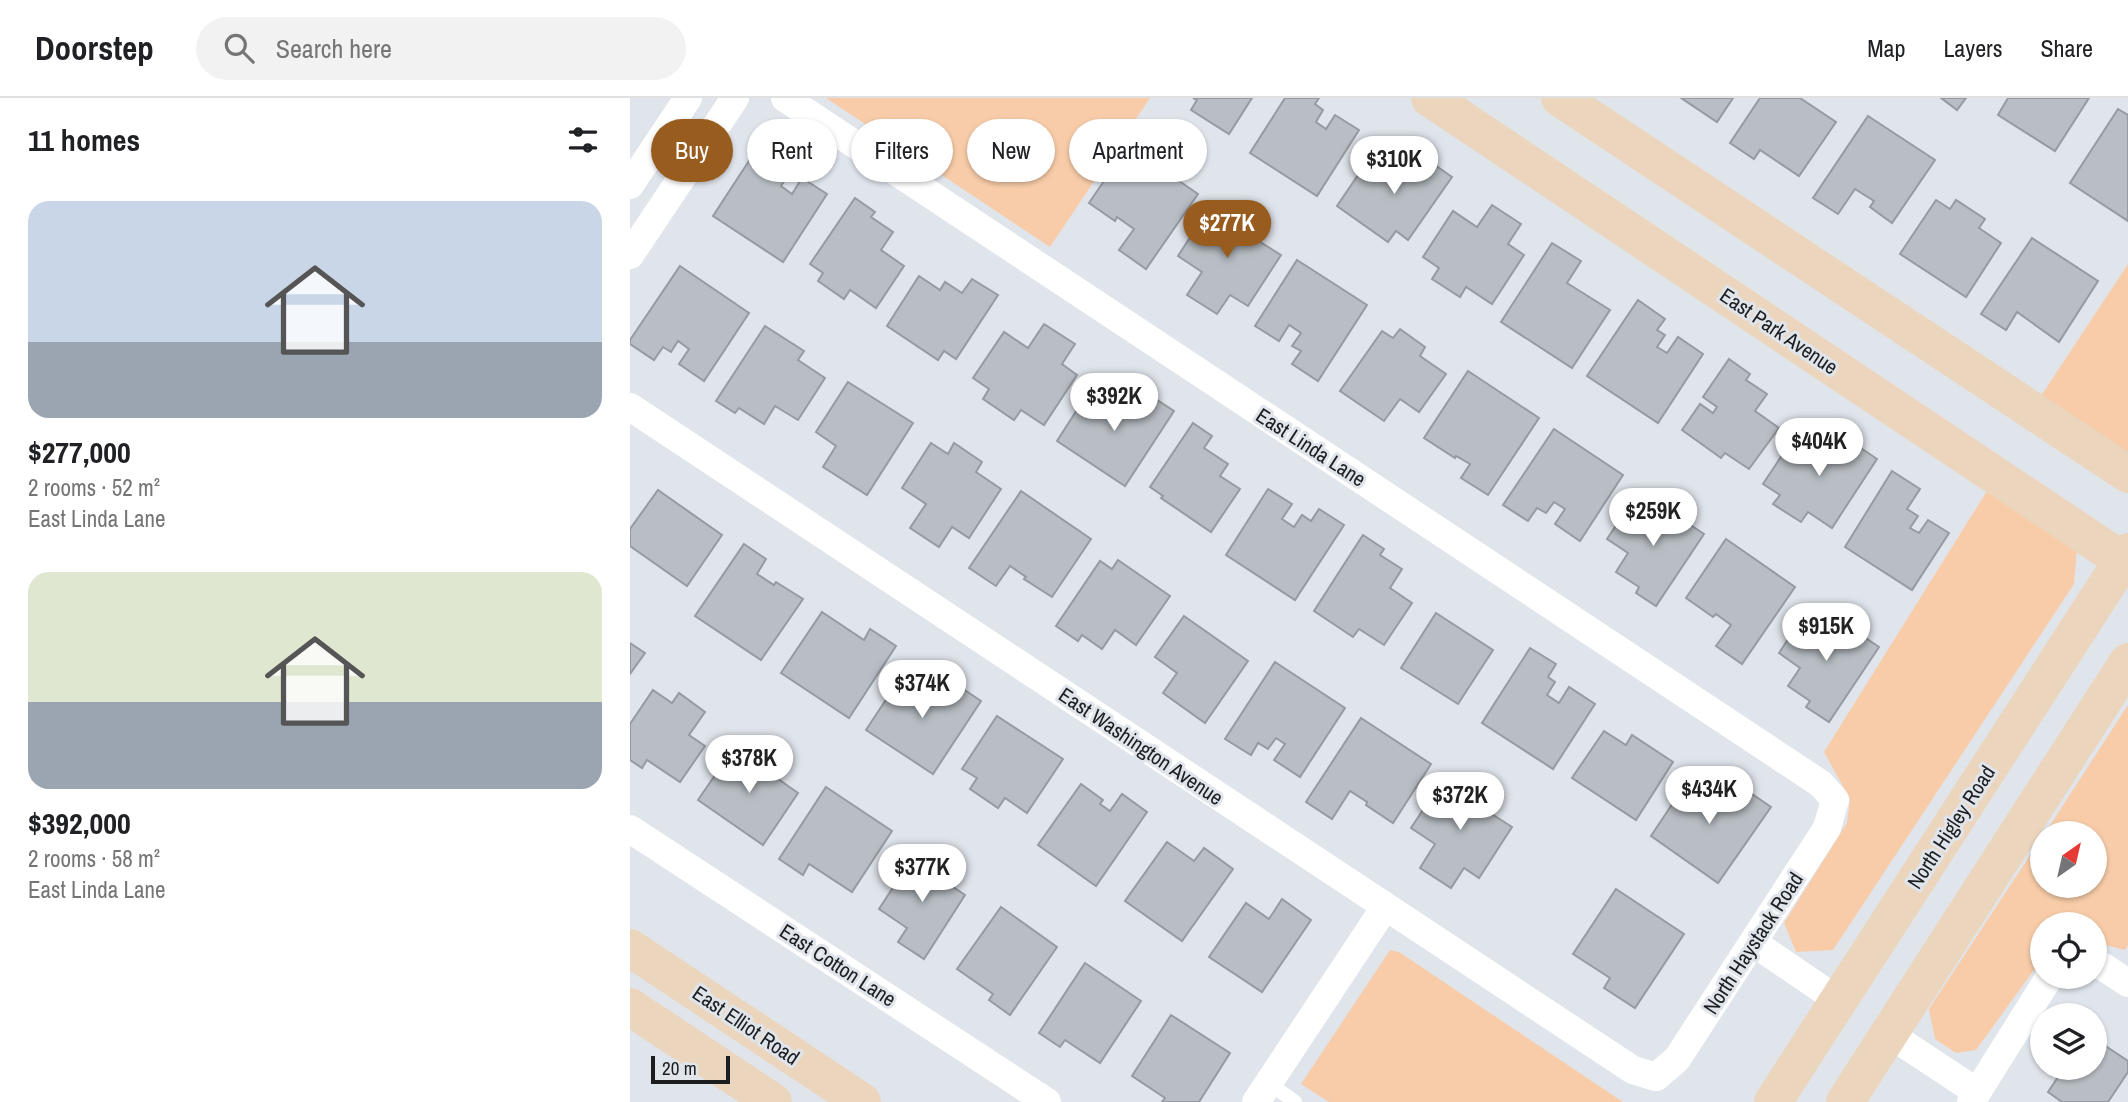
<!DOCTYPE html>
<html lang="en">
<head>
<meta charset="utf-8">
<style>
  :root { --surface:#fff; --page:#f2f2f2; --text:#202124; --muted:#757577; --line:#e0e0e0; --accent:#995c1f }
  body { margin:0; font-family:"Archivo Narrow",sans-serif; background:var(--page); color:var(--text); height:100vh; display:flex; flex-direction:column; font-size:26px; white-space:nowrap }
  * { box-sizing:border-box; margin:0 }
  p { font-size:23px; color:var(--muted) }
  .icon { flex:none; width:38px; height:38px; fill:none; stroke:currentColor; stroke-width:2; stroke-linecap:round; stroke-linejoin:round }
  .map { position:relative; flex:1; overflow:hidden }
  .side { display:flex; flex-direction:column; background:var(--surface); width:630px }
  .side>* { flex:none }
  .hud { position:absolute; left:21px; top:21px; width:665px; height:63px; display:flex; gap:14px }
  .needle { width:46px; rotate:34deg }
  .controls { position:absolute; left:1400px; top:723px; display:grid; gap:14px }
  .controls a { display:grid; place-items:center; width:77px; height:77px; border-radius:50%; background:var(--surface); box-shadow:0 2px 5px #0004; font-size:35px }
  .scale { position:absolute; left:21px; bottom:18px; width:79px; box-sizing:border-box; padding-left:7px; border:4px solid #1c1e20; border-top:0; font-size:19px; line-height:24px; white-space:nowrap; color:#1c1e20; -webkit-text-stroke:5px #e0e5ec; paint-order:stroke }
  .price { position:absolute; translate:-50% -60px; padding:0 16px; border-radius:24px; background:#fff; color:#222; font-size:23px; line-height:46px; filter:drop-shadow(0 2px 4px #0008) }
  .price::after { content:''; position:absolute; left:50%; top:42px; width:21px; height:16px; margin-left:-10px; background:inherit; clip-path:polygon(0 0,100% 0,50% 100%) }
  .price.selected { background:var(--accent); color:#fff }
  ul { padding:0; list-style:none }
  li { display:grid; align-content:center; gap:14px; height:371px; padding:0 28px }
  li span { display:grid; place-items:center; height:217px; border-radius:21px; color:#555 }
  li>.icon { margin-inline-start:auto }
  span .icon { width:126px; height:126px; fill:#fffc; stroke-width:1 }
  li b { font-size:30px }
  h2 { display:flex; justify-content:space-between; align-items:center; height:84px; padding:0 28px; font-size:30px }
  .tag { padding:0 24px; border-radius:32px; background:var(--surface); box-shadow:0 2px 5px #0004; font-size:24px; line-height:63px }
  .tag.selected { background:var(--accent); color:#fff }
  header { display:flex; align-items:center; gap:42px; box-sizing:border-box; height:98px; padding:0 35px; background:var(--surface); border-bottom:2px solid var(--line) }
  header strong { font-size:33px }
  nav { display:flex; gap:38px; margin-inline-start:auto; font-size:24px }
  .search { width:490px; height:63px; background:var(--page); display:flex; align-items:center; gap:18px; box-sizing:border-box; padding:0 24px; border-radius:38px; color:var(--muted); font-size:26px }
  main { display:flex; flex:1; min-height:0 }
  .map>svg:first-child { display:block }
  .green { fill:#f8cca8 }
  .building { fill:#b8bec4; stroke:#969ba1; stroke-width:2 }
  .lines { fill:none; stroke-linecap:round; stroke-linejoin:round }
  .lane { stroke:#fff; stroke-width:14 }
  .street { stroke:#fff; stroke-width:28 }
  .secondary { stroke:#ecd5bd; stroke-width:38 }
  .labels { text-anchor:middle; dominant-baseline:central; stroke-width:6; stroke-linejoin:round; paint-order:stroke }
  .street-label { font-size:21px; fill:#1c1e20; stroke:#e0e5ec }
</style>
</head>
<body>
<header>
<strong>Doorstep</strong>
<div class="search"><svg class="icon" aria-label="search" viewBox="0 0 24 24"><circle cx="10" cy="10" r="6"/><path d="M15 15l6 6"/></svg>Search here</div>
<nav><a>Map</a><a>Layers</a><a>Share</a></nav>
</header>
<main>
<section class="side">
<h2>11 homes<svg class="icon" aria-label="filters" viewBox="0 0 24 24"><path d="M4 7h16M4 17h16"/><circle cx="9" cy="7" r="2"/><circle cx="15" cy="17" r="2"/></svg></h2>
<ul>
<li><span style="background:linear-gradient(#c9d6e8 65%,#9aa5b1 0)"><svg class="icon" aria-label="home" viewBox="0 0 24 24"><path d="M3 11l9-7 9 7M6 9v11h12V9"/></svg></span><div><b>$277,000</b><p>2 rooms · 52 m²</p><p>East Linda Lane</p></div></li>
<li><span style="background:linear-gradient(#dfe7d0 60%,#9aa5b1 0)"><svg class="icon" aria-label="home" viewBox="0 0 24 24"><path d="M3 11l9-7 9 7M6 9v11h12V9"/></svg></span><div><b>$392,000</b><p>2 rooms · 58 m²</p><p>East Linda Lane</p></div></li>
</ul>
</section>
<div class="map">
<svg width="1498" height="1004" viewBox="0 0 1498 1004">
  <rect width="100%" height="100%" fill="#e0e5ec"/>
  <g class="green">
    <polygon points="196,0 520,0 420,149"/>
    <polygon points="1498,166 1498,356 1409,301"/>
    <polygon points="1357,393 1447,450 1444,486 1203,852 1166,854 1154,825 1217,725 1220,701 1194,654"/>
    <polygon points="1498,607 1498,847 1495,852 1465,844 1465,826 1412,826 1412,861 1346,952 1326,955 1305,941 1299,911 1412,739 1412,788 1465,788 1465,735 1415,735"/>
    <polygon points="760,852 769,854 993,1004 699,1004 671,986"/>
  </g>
  <g class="building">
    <polygon points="563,0 622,0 599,36 561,12 567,2"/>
    <polygon points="655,0 689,0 685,6 693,12 686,24 696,31 705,17 729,32 687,98 620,55"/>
    <polygon points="1051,0 1103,0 1087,24"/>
    <polygon points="1130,0 1170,0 1206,24 1169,78 1130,52 1124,61 1100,45"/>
    <polygon points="1311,0 1336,0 1327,12"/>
    <polygon points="1378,0 1459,0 1425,53 1368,17"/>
    <polygon points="1488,11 1498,17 1498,123 1440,85"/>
    <polygon points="1238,18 1305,62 1262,125 1240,109 1244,103 1225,91 1208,116 1183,100"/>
    <polygon points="134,40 161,58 152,71 160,75 151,88 162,96 172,80 197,96 153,164 83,118"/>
    <polygon points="498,48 568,96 516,171 489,152 504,131 487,119 485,123 459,105"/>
    <polygon points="775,56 795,69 799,63 822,79 778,142 766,133 758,144 707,108 741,58 763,73"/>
    <polygon points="225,100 245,114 241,119 263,134 251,152 274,168 246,210 220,192 214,201 188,183 193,175 180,166"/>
    <polygon points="1306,102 1320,111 1326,102 1355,121 1349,130 1371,145 1336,199 1270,156"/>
    <polygon points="862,107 891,126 878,146 894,157 862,206 836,189 830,199 802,181 809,170 793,159 823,113 847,129"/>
    <polygon points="579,110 595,121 601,111 630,130 624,140 651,157 618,208 600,197 587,216 557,197 572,174 548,158"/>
    <polygon points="1402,140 1468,183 1429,244 1387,214 1376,232 1351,216"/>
    <polygon points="922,145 951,163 937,185 980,212 942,270 871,224"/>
    <polygon points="667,162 737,207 688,283 662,266 671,253 662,248 671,235 659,227 649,243 625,228"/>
    <polygon points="50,168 119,215 74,283 49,266 59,251 48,243 41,254 33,249 24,262 0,246 0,242"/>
    <polygon points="289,178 310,192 315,184 332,195 342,181 368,197 326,261 314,253 308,262 257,228"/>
    <polygon points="1008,202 1035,221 1027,232 1035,237 1027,249 1037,255 1048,239 1073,256 1028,325 957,278"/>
    <polygon points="414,226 445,246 432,266 447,277 414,327 391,312 384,322 353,301 359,291 343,280 374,234 398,250"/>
    <polygon points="135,228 174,253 168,262 195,280 168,322 145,308 134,326 109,310 105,315 86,303"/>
    <polygon points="770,231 795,249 790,258 816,276 789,314 770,301 754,323 710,293 752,233 763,240"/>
    <polygon points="1099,261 1120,276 1116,282 1137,296 1125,313 1149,330 1119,371 1095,355 1091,360 1052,332 1070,306 1083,315 1087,309 1073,299"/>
    <polygon points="838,273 909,320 858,397 831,380 840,366 826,358 825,360 794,340"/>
    <polygon points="218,284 283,325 237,397 193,369 206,348 186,334"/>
    <polygon points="463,287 486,302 478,314 485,319 493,309 505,317 518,296 544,313 495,388 427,343"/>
    <polygon points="563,325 582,338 574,350 598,366 590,378 610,391 581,434 531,400 533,398 520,389"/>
    <polygon points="924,331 993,377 950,443 925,426 935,411 924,404 916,415 907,410 898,423 873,407"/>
    <polygon points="1204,332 1247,361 1202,430 1178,414 1171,424 1143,406 1150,397 1133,386 1164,339 1188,355"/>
    <polygon points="301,345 318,356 324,345 352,364 346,374 371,391 339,440 322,429 309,449 280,430 296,406 272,390"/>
    <polygon points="1262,373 1290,391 1277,411 1288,418 1280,430 1289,435 1298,422 1319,435 1282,492 1215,449"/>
    <polygon points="638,391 662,406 652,421 664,429 672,417 681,423 689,411 714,427 665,502 596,457"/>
    <polygon points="28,392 92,437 57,488 0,448 0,431"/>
    <polygon points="391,393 461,441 422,499 394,481 396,479 380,468 366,488 339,470"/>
    <polygon points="1005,399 1031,417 1035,410 1074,436 1026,508 1006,495 1009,489 986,474 998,455 977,441"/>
    <polygon points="733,437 754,451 750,457 772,471 760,490 782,505 754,547 729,531 723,539 684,513"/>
    <polygon points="1096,441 1165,489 1112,566 1086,548 1101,527 1086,516 1083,519 1056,500"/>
    <polygon points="114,446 136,461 127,476 144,487 146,484 173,501 131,562 65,518"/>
    <polygon points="488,462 540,498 506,547 485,532 472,551 452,537 448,543 426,528 470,463 482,471"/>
    <polygon points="192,514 234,542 240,531 266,548 219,620 151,575"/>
    <polygon points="1176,514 1205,534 1212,524 1249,549 1199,624 1176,609 1180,603 1158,588 1170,570 1149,555"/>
    <polygon points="806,515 863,552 828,606 771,570"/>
    <polygon points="554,518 618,563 575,625 533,595 547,575 525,559"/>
    <polygon points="0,545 15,555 0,576"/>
    <polygon points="900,550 926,566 918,579 925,584 917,597 929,605 939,589 965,606 923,671 852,625"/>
    <polygon points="645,564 715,610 670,679 644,662 655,646 646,640 638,651 628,645 621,657 595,641"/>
    <polygon points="277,570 303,587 301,591 317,602 327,587 351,603 303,676 236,632"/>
    <polygon points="23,592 42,605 49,595 75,614 59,637 75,648 50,684 17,662 12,670 0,662 0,626"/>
    <polygon points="367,618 433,661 397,715 375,700 368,710 340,691 347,680 332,671"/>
    <polygon points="731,620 801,666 763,725 736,707 737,704 720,693 702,721 676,704"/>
    <polygon points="974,633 996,647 1002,637 1043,664 1006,722 942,680"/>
    <polygon points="103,651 115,660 122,651 149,670 144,678 168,695 133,747 68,702"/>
    <polygon points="1065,672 1091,690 1081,704 1090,711 1098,699 1107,705 1116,692 1141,709 1088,785 1021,738"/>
    <polygon points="812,683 828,693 834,683 864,703 857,713 882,729 849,780 834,770 821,790 790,770 805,746 781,730"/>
    <polygon points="451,686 473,702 470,706 480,713 492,696 517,714 466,788 408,747"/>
    <polygon points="196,689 262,733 222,794 179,766 173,777 149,761"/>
    <polygon points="537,744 564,763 574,750 603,771 552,843 495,803"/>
    <polygon points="287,753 315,771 310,780 335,797 294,861 268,844 277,830 249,811"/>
    <polygon points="986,791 1054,836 1005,910 974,890 980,880 943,856"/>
    <polygon points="652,801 681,822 632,894 579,859 616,805 639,821"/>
    <polygon points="371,809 427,849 380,917 359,902 363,896 327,871"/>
    <polygon points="455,865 511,903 470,965 435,942 430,949 409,935"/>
    <polygon points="541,917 600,955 569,1004 532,1004 535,1000 502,978"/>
    <polygon points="1465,941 1498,963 1498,974 1478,1004 1432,1004 1418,994 1434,970 1465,970"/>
  </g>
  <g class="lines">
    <polyline class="lane" points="639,985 665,1004"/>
    <g class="street">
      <polyline points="0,87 58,0"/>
      <polyline points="0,157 105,0"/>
      <polyline points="0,309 1003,972 1026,979 1047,961 1197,730 1205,702 1191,686 155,0"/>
      <polyline points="0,731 417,1004"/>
      <polyline points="1124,845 1209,903"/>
      <polyline points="1465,867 1472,868 1498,885"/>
      <polyline points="1259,936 1347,994"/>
      <polyline points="626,1004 755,809"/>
      <polyline points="1341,1004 1420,878"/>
    </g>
    <g class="secondary">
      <polyline points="800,0 1498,466"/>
      <polyline points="930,0 1498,376"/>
      <polyline points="0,850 232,1004"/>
      <polyline points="0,909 143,1004"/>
      <polyline points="1143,1004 1498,454"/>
      <polyline points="1215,1004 1498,564"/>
    </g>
  </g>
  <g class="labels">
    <g class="street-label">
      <text transform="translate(1149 233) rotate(34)">East Park Avenue</text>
      <text transform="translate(681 349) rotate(33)">East Linda Lane</text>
      <text transform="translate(511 648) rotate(34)">East Washington Avenue</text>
      <text transform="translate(1321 729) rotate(-57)">North Higley Road</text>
      <text transform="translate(1123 845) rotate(-57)">North Haystack Road</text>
      <text transform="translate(208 867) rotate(33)">East Cotton Lane</text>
      <text transform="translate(116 927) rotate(34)">East Elliot Road</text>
    </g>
  </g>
</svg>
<div class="controls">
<a><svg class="needle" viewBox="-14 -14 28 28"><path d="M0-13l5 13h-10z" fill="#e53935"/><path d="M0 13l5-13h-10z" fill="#757577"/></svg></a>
<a><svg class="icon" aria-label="locate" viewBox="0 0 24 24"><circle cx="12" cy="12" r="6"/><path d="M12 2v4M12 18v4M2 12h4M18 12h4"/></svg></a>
<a><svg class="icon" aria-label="layers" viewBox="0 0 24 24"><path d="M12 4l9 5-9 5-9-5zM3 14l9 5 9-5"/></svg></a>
</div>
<div class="scale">20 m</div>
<b class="price" style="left:764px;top:98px">$310K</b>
<b class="price selected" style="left:597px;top:162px">$277K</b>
<b class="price" style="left:484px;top:335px">$392K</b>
<b class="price" style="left:1189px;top:380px">$404K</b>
<b class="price" style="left:1023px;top:450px">$259K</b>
<b class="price" style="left:1196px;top:565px">$915K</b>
<b class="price" style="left:292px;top:622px">$374K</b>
<b class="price" style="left:119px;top:697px">$378K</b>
<b class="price" style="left:1079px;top:728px">$434K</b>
<b class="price" style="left:830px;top:734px">$372K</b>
<b class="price" style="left:292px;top:806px">$377K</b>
<div class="hud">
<a class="tag selected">Buy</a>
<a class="tag">Rent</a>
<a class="tag">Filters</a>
<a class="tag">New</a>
<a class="tag">Apartment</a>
</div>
</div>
</main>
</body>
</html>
